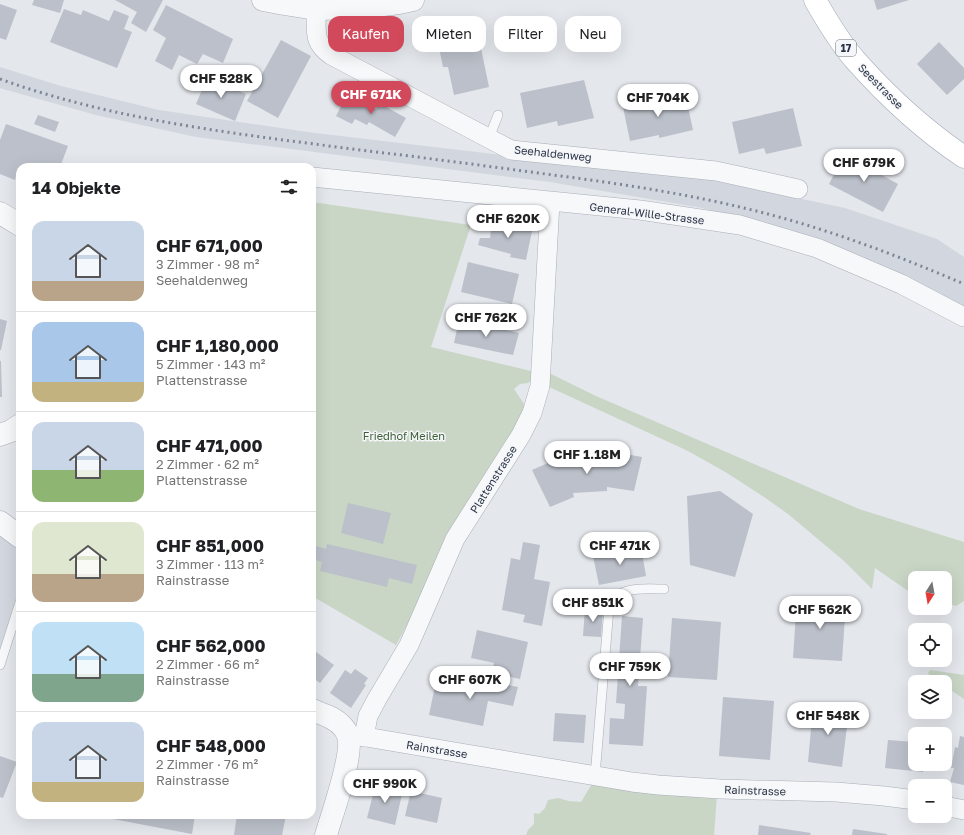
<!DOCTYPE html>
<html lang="de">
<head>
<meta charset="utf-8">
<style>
  :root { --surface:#fff; --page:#f6f6f6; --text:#202124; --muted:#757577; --line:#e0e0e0; --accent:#d1495b }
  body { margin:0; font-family:"Golos Text",sans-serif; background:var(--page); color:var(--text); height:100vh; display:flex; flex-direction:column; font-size:15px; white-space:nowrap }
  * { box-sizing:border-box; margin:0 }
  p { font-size:13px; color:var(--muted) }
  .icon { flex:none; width:22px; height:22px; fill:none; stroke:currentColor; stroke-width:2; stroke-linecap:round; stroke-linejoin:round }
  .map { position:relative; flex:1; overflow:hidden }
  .details { position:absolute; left:16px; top:163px; width:300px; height:656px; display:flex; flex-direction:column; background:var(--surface); border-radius:12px; box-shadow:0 4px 16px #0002 }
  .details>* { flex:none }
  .banner { position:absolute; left:328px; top:16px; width:380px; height:36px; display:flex; gap:8px }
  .needle { width:26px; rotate:191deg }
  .fabs { position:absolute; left:908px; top:571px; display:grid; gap:8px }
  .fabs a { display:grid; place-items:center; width:44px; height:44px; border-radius:8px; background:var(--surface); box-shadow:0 4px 16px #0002; font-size:20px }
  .price { position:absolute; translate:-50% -34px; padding:0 9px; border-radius:14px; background:#fff; color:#222; font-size:13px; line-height:26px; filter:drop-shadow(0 1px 2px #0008) }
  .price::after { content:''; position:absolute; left:50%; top:24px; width:12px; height:9px; margin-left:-6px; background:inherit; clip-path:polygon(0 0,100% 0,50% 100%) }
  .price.current { background:var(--accent); color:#fff }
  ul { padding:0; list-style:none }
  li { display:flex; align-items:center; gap:12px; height:100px; padding:0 16px }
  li+li { border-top:1px solid var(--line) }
  li span { display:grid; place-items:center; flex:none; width:112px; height:80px; border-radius:12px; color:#555 }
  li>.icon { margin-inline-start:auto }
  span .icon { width:48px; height:48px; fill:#fffc; stroke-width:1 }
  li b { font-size:17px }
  h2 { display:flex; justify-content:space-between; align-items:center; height:48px; padding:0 16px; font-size:17px }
  .tag { padding:0 14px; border-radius:12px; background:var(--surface); box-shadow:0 4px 16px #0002; font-size:14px; line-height:36px }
  .tag.current { background:var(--accent); color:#fff }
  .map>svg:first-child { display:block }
  .built { fill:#d2d6de }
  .green { fill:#c9d6c5 }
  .building { fill:#bbc0ca }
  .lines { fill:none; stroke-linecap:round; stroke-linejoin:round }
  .service-casing { stroke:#a9aeb7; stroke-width:10 }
  .minor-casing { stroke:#a9aeb7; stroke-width:20 }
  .tertiary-casing { stroke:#a9aeb7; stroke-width:23 }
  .primary-casing { stroke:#a3abb8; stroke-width:23 }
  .service { stroke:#f7f8fa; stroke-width:9 }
  .minor { stroke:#f7f8fa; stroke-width:19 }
  .tertiary { stroke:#f7f8fa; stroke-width:22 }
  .primary { stroke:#fff; stroke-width:22 }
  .rail { stroke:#7d8696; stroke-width:3; stroke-dasharray:2 4; stroke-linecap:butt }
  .labels { text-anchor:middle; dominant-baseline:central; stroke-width:3; stroke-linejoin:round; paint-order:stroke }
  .shield { fill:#f4f6f9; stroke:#676e7b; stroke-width:1 }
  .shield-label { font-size:10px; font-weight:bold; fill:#2b3445 }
  .street-label { font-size:11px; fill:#2b3445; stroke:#f4f6f9 }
  .park-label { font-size:11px; fill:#3f6138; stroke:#f4f6f9 }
</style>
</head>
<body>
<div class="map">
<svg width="964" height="835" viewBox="0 0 964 835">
  <rect width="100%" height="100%" fill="#e4e7ec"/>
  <g class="built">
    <polygon points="0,67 61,86 159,110 307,132 711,180 845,208 937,239 964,257 964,308 822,240 702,208 550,182 196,137 96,115 3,89 0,88"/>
    <polygon points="0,534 20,548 20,590 0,654"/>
  </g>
  <g class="green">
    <polygon points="312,202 471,225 431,347 535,372 534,377 528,383 520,384 514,389 524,404 524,411 396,645 312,596"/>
    <polygon points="548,374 551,374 596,396 859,509 964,542 964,601 956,606 945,603 945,578 915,578 915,593 908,591 875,568 872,589 844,561 788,514 764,497 727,473 688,451 547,386"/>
    <path d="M930 670 964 675V699L945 686V682C937 682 933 679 928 673Z"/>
    <polygon points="593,782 717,795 714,835 526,835 528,830 534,824 534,813 539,814 545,808 548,800 558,798 569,801 581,802"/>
  </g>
  <g class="building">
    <polygon points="34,0 64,0 60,13 32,5"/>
    <polygon points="115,0 163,0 146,32 131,23 137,12"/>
    <polygon points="874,0 909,0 877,10"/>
    <polygon points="0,4 17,10 6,40 0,38"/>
    <polygon points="166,5 233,39 223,63 203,54 197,64 179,55 172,70 155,61 166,38 153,30"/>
    <polygon points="64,9 81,15 83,10 109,21 114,10 129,16 124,29 132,32 117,68 50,42"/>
    <polygon points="476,24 489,87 454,95 448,67 443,67 436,33"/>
    <polygon points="281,40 311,56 278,118 247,101"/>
    <polygon points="939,42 964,68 964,79 947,95 917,64"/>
    <polygon points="207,78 246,94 235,121 196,104"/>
    <polygon points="584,80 594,118 558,126 557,121 527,128 520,93"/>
    <polygon points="348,93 376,109 379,103 406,118 395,137 369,122 367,125 355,119 352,124 336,116"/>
    <polygon points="685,93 693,130 659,138 659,135 630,141 623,107"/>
    <polygon points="793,108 802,146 766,154 764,148 739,154 732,122"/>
    <polygon points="38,115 59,122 55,132 34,124"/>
    <polygon points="6,124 68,146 60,167 20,167 20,175 16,175 15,180 0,174 0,140"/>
    <polygon points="844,155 863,165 864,162 870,163 876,166 879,170 878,173 898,184 883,212 829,184"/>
    <polygon points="493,216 513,219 512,228 532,231 526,260 510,257 511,254 478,245 480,238 490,238"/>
    <polygon points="468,262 519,274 512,304 461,292"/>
    <polygon points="0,319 7,321 1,350 0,350"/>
    <polygon points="459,320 519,333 513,355 454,343"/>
    <polygon points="0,361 1,361 2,397 0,397"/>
    <polygon points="607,451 642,457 634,491 607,487 607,491 573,493 574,497 550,507 532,470 566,455"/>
    <polygon points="720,491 753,514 735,577 690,565 687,496"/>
    <polygon points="348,503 391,513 383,544 341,533"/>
    <polygon points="523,542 540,545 534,579 550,582 542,626 523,622 525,615 502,610 511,558 520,560"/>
    <polygon points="327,544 417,565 412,584 389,578 387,587 320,571 322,562 312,559 312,549 315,550 316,546 326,549"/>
    <polygon points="641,547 646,576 599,585 593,556"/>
    <polygon points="797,599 846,602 842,661 793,658"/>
    <polygon points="585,609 603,610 601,637 583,636"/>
    <polygon points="622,616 643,618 638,686 647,686 643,746 609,744 610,718 624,719 625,704 616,703"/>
    <polygon points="672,618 721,622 717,680 668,677"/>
    <polygon points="477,630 528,642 520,679 492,673 494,663 471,658"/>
    <polygon points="312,649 334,665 320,683 312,677"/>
    <polygon points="355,669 368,678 364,684 366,685 351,708 330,693 345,670 351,674"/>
    <polygon points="475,678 518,687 513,706 488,701 483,726 429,715 436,681 473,689"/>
    <polygon points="723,697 774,701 770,760 719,756"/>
    <polygon points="813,707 849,710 842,767 808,762"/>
    <polygon points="555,713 586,715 584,743 553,741"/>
    <polygon points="960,736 964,737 964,785 950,782 954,768 951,768 955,747 958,748"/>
    <polygon points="888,740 915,742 915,764 924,764 923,772 885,768"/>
    <polygon points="0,756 17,762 3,798 0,797"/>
    <polygon points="376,783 403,790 395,825 367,818"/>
    <polygon points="411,791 442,798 437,823 405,816"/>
    <polygon points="97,815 195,815 192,834 97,816"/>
    <polygon points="237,815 286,815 282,835 234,835"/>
    <polygon points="759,825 811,833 810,835 758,835"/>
    <polygon points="853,829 887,834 887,835 852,835"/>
  </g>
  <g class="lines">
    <defs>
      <g id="service">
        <polyline points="489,138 498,115"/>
        <polyline points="0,665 20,602"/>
        <path d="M595 776 609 608C611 603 614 598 619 595 630 587 651 589 664 589"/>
      </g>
      <g id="minor">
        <path d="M316 9C317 30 312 42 331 55L511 150 716 171 798 189"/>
        <polyline points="312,177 640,210 740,225 817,248 901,284 964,317"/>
        <polyline points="352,736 360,736 632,782 658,785 720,789 836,792 884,796 915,800"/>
        <polyline points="364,737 368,716 377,699 409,645 455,539 521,435 532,413 540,386 550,202"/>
        <polyline points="945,806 964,810"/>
      </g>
      <g id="tertiary">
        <polyline points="263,0 284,4 316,9 359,8 399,3 413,0"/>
        <polyline points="0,213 20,225"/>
        <polyline points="0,435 11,431 20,425"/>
        <polyline points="0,522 20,537"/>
        <path d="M312 710C322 714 334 717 342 726 344 728 347 733 348 736 354 754 332 814 326 835"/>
      </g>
      <path id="primary" d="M815 0C827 21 840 43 856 61 888 97 924 130 964 157"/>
    </defs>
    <use href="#service" class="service-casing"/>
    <use href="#minor" class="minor-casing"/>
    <use href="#tertiary" class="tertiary-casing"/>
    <use href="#primary" class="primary-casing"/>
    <use href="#service" class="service"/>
    <use href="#minor" class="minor"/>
    <use href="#tertiary" class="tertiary"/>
    <use href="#primary" class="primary"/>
    <path class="rail" d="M0 79C116 121 239 134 360 150 419 157 479 165 538 173 608 182 679 192 748 209 823 227 894 254 964 284"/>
  </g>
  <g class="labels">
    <rect class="shield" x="836" y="40" width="20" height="16" rx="3"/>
    <g class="shield-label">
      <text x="846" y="48">17</text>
    </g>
    <g class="street-label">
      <text transform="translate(881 86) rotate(45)">Seestrasse</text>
      <text transform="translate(553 153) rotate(6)">Seehaldenweg</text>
      <text transform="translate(647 213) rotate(7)">General-Wille-Strasse</text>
      <text transform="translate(493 479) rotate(-58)">Plattenstrasse</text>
      <text transform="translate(437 749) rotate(9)">Rainstrasse</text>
      <text transform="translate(755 790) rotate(2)">Rainstrasse</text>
    </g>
    <g class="park-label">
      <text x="404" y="435">Friedhof Meilen</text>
    </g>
  </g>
</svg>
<div class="fabs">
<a><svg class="needle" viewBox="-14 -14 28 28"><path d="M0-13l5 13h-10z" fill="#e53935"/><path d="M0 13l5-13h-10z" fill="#757577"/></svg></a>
<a><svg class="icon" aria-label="locate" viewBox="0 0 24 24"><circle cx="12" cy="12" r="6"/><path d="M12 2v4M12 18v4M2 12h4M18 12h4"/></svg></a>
<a><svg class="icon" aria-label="layers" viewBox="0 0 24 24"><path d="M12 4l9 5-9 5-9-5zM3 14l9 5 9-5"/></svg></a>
<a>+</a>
<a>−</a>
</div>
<b class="price" style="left:221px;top:99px">CHF 528K</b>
<b class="price current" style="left:371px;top:115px">CHF 671K</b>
<b class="price" style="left:658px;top:118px">CHF 704K</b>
<b class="price" style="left:864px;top:183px">CHF 679K</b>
<b class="price" style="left:508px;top:239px">CHF 620K</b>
<b class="price" style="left:486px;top:338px">CHF 762K</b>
<b class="price" style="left:587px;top:475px">CHF 1.18M</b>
<b class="price" style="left:620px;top:566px">CHF 471K</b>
<b class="price" style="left:593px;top:623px">CHF 851K</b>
<b class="price" style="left:820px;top:630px">CHF 562K</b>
<b class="price" style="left:630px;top:687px">CHF 759K</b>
<b class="price" style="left:470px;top:700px">CHF 607K</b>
<b class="price" style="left:828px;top:736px">CHF 548K</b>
<b class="price" style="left:385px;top:804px">CHF 990K</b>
<div class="banner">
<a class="tag current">Kaufen</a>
<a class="tag">Mieten</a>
<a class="tag">Filter</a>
<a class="tag">Neu</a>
</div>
<section class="details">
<h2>14 Objekte<svg class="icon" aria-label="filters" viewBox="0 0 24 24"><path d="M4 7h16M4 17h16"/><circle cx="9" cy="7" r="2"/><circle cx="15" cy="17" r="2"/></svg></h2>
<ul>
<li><span style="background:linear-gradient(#c9d6e8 75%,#b9a48a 0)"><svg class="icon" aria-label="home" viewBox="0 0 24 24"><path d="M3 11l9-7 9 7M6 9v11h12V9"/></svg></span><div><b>CHF 671,000</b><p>3 Zimmer · 98 m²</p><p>Seehaldenweg</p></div></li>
<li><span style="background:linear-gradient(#a9c7e8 75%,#c2b280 0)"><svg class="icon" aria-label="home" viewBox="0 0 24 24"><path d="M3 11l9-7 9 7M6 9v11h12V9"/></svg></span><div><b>CHF 1,180,000</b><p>5 Zimmer · 143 m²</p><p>Plattenstrasse</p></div></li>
<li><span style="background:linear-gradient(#c9d6e8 60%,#8fb573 0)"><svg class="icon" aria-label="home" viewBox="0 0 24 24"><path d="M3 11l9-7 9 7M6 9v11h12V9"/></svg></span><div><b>CHF 471,000</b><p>2 Zimmer · 62 m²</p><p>Plattenstrasse</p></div></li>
<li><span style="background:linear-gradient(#dfe7d0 65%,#b9a48a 0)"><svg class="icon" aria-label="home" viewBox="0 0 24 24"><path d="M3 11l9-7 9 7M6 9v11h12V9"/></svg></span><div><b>CHF 851,000</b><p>3 Zimmer · 113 m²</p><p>Rainstrasse</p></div></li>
<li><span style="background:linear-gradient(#bfe0f5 65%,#7fa58c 0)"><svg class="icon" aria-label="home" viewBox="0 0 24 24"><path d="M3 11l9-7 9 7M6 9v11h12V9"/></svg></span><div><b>CHF 562,000</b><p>2 Zimmer · 66 m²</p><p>Rainstrasse</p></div></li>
<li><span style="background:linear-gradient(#c9d6e8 75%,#c2b280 0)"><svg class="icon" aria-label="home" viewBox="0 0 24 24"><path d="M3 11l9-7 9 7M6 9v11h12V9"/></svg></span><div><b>CHF 548,000</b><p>2 Zimmer · 76 m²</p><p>Rainstrasse</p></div></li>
</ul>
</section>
</div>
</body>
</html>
